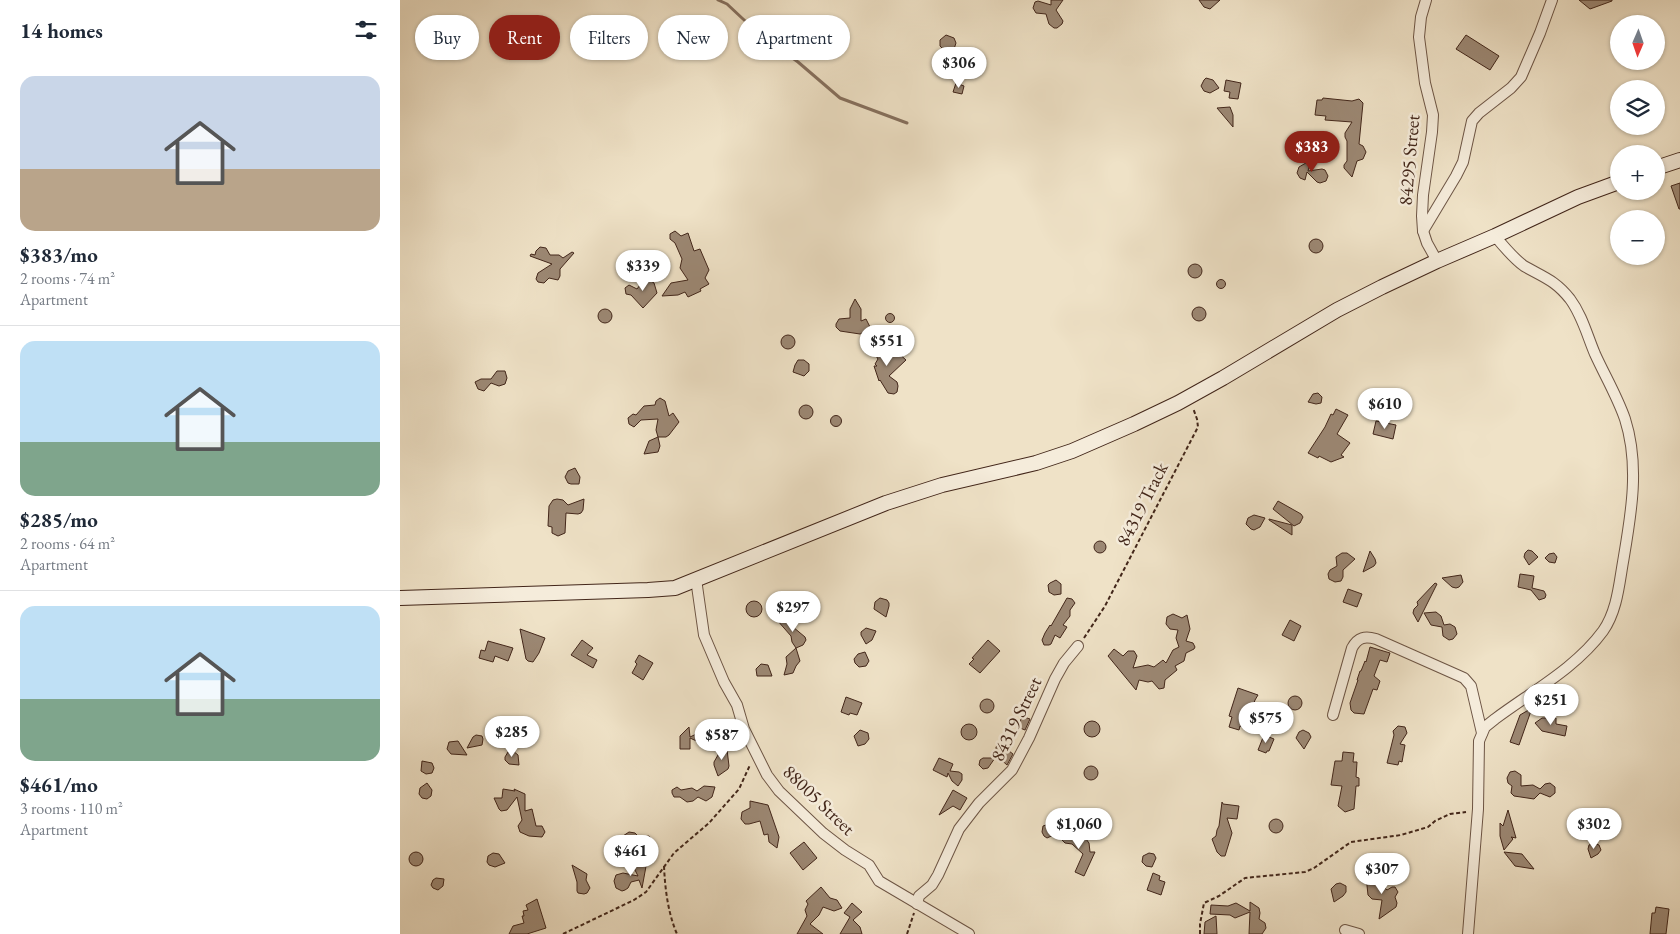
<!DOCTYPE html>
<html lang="en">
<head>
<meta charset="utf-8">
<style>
  :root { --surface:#fff; --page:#f2f2f3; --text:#1f2937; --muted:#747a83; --line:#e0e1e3; --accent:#8f2418 }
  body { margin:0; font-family:"EB Garamond",serif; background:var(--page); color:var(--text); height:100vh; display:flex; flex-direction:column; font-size:19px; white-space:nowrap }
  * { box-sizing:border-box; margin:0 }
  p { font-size:16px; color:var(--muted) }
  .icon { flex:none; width:28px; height:28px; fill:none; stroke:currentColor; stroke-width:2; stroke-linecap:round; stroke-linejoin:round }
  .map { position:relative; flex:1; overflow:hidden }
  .side { display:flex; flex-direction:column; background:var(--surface); width:400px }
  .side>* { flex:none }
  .guide { position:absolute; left:15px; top:15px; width:475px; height:45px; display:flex; gap:10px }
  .needle { width:32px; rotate:182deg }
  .fabs { position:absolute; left:1210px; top:15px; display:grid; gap:10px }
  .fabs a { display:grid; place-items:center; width:55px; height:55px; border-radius:50%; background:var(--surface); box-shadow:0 1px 4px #0004; font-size:25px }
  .price { position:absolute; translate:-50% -42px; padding:0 11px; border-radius:18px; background:#fff; color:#222; font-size:16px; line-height:32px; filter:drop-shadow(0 1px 2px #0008) }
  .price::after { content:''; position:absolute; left:50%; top:30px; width:15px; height:11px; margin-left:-8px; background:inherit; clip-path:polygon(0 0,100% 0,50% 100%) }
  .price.selected { background:var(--accent); color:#fff }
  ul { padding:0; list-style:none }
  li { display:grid; align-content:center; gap:10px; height:265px; padding:0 20px }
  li+li { border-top:1px solid var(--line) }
  li span { display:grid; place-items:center; height:155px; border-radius:15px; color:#555 }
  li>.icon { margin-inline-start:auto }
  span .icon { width:90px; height:90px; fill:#fffc; stroke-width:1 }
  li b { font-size:21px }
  h2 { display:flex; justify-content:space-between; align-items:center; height:60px; padding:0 20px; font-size:21px }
  .pill { padding:0 18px; border-radius:22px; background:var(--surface); box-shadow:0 1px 4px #0004; font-size:18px; line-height:45px }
  .pill.selected { background:var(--accent); color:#fff }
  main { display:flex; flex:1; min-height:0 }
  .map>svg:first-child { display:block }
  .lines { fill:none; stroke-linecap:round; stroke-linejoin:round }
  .stream { stroke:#86705e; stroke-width:3 }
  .building { fill:#9c8874; stroke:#42261a }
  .street-casing { stroke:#6d5545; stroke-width:12 }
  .secondary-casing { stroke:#42261a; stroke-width:16 }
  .path { stroke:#42261a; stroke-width:2; stroke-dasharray:4 2.5; stroke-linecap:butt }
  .street { stroke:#f5ecdb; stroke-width:10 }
  .secondary { stroke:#f5ecdb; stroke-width:14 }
  .labels { text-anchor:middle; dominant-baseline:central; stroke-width:5; stroke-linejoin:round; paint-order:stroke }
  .street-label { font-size:19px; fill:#42261a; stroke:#f5ecdb }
</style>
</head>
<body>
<main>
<section class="side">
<h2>14 homes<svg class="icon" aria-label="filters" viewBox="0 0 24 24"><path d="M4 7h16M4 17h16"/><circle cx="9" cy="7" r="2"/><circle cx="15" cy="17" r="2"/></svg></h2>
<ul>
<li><span style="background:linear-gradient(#c9d6e8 60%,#b9a48a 0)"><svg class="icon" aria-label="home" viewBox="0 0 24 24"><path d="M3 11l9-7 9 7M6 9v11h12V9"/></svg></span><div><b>$383/mo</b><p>2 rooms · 74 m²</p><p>Apartment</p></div></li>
<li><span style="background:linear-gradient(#bfe0f5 65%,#7fa58c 0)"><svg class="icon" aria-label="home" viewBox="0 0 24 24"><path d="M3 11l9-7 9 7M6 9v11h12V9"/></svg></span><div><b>$285/mo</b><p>2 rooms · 64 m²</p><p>Apartment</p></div></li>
<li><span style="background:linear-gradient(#bfe0f5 60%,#7fa58c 0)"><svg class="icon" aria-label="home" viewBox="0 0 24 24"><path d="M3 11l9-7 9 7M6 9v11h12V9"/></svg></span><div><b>$461/mo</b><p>3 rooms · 110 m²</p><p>Apartment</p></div></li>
</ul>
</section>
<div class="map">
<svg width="1280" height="934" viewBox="0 0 1280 934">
  <rect width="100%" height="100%" fill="#efe2c7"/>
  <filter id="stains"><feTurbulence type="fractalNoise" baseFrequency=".004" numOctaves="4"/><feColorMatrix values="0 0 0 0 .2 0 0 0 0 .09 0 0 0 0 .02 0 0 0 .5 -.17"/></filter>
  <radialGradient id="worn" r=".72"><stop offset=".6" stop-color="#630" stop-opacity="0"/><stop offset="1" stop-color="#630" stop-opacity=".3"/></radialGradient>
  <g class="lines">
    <polyline class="stream" points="318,0 327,4 358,33 398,62 440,98 507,123"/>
  </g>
  <g class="building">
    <polygon points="651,0 663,0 656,10 663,21 662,24 657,28 654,28 649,24 646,14 636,13 633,8 635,2 638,1 651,5"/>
    <polygon points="799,0 820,0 810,9 804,7"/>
    <polygon points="1179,0 1212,0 1212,1 1190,9"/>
    <polygon points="546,35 554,38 556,43 553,52 559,57 562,62 561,67 554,72 546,68 545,63 548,54 540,46 540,40"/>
    <polygon points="1066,35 1099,56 1090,70 1056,49"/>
    <polygon points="806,78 813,80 819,88 810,93 804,91 801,86 804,80"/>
    <polygon points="826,80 841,83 838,99 829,98 830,92 824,91"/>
    <polygon points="556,83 564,86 562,94 553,92"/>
    <polygon points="923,98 952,101 959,99 963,103 959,144 963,146 966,152 963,159 957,161 952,177 944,168 944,165 947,161 947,141 945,137 945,133 952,122 925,120 926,116 915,115 917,100 922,100"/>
    <polygon points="830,107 833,115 833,127 817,108"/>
    <polygon points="911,160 908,171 922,169 925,170 928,176 926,181 920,183 917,182 907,172 905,180 900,178 897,173 899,167"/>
    <polygon points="1280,183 1280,209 1279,209 1271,186"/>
    <polygon points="275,231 281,236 288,233 294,251 300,249 309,270 305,278 309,284 300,289 301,291 288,297 285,292 278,295 262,296 271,283 288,280 280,268 282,259 275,243 270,239 270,234"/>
    <circle cx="916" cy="246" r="7"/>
    <polygon points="140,247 146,248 150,255 159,255 163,258 172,252 174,253 160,269 160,276 158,280 149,278 144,283 138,282 136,279 138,273 152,264 130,256 131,254 135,255 136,251"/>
    <circle cx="795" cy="271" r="7"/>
    <polygon points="248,279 254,283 257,293 243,308 231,295 226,294 225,288 229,285 237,289 243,281"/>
    <circle cx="821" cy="284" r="4.5"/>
    <polygon points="455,299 461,309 461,321 466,319 471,329 460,334 440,331 436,327 436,324 439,319 450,318 450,309"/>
    <circle cx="799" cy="314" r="7"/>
    <circle cx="205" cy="316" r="7"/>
    <circle cx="490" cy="318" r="4.5"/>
    <circle cx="388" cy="342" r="7"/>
    <polygon points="468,343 479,343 482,344 490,357 496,351 506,360 489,376 497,382 498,386 497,392 494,394 488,393 480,380 479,381 474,366 477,366 475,364 478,359"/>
    <polygon points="398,360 404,360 409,364 409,371 404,376 393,372 395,365"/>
    <polygon points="97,371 105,371 107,378 105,384 99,386 91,383 84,391 78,389 75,382 81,379 91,379"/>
    <polygon points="918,393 922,397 921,403 916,404 908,402 913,394"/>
    <polygon points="260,398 265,401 269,416 273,413 279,422 269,435 266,437 258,437 260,446 258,452 244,454 249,441 258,437 256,430 258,419 241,420 234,427 229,424 228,418 233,414 236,415 244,406 255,405 256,401"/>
    <circle cx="406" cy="412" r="7"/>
    <polygon points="936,409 948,415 937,434 950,443 941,455 944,457 931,462 919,456 918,458 908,453 925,427 931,414 933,415"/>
    <circle cx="436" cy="421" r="5.5"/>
    <polygon points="976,421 996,425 993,439 973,434"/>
    <polygon points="175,468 180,477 179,484 171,484 168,483 165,477 168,471"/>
    <polygon points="157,499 163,500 168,505 184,499 183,510 181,513 178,514 166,513 165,533 158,536 152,533 152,527 148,526 149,506 153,500"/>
    <polygon points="878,501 901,514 903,517 900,523 894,526 873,509"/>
    <polygon points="854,515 865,518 860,527 854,530 851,529 846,524 848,518"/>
    <polygon points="869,519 892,525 892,535 869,520"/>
    <circle cx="700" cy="547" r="6"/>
    <polygon points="1128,550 1132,551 1138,557 1129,565 1124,557 1125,553"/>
    <polygon points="970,551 975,559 976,563 974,566 963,572"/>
    <polygon points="942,553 947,553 955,559 943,570 943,577 941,581 935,582 929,579 928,574 930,570 937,566 936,557"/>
    <polygon points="1154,553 1157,557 1155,563 1149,562 1145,558 1149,554"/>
    <polygon points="1120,574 1134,576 1132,588 1144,591 1146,595 1145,598 1139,600 1131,590 1118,587"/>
    <polygon points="1061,575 1063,582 1059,587 1056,588 1052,587 1042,578"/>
    <polygon points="656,580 661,584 661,594 654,595 649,592 648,585 650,583"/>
    <polygon points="1035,583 1037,584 1018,622 1013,613 1014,609 1018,605 1017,602"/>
    <polygon points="948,589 962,594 957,607 943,602"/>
    <polygon points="480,598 487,600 489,603 489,606 486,617 474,609 475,602"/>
    <polygon points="667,598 672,599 675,603 670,610 670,616 663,625 667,627 660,638 655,635 651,644 649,645 644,645 642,640 645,633 650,625 651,626"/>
    <circle cx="354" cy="609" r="8"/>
    <polygon points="1036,612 1041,616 1044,625 1050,624 1055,627 1057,634 1053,639 1049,640 1043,636 1042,627 1031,625 1024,613"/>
    <polygon points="773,614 782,618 787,615 790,629 786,641 793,643 795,647 794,649 786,653 784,661 775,666 777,670 765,680 764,688 759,689 752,681 748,682 739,680 736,690 708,656 714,649 723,656 728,651 734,651 737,656 733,668 748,665 754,667 763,660 766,663 773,650 779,647 776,638 778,630 770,629 766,624 767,617"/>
    <polygon points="378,618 385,622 390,618 396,624 393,627 405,637 406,640 403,645 396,648 392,642 391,636 377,620"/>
    <polygon points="890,620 901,626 894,641 882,635"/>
    <polygon points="466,628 476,631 472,640 466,644 461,635 461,632"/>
    <polygon points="120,629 145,638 139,653 133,662 128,661 126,659"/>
    <polygon points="182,640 193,648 187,655 197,660 193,668 171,655"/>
    <polygon points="588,640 600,651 580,673 569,664 574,659 572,658"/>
    <polygon points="88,641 113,648 108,661 95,656 93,662 79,658 81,650 85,651"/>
    <polygon points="970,647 990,653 987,662 980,660 974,676 980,681 977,690 973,689 964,714 954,713 951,710 950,703 958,680 957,680 960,671 961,671 965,661 966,662"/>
    <polygon points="396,648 400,661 396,666 393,673 384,675 387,664 386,657"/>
    <polygon points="465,652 469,661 466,666 459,667 455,663 454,659 458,654"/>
    <polygon points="239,655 253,663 243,680 232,673 237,664 235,662"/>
    <polygon points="361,664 368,665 372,676 357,676 356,669"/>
    <polygon points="838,688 858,695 855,700 846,728 840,726 839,730 829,727 832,717 829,716"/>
    <circle cx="895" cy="703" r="7"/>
    <polygon points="446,697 462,703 457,715 450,713 449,715 441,712"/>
    <circle cx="587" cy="706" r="7"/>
    <polygon points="1132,708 1119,745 1110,742 1120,715"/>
    <polygon points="624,717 630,719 625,730 620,728 619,725 621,719"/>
    <polygon points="1142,718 1156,718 1156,724 1167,726 1165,736 1142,731 1135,723"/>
    <circle cx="692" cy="729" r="8"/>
    <circle cx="569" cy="732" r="8"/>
    <polygon points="998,726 1005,727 1007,733 1000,744 1005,745 1002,762 999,761 998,765 987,763 994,735 993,731"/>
    <polygon points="289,727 290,737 305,730 310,734 312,743 303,744 290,738 290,749 280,749 280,736"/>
    <polygon points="460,730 468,733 469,739 465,744 458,746 454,736"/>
    <polygon points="903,730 909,733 911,737 904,749 896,738 899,732"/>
    <polygon points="76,735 82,736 83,739 82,745 67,748 73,737"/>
    <polygon points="864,735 874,739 869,751 867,751 866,753 858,750"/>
    <polygon points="58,741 67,755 51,754 47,749 49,742"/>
    <polygon points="326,741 329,766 328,769 318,776 314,765 314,762"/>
    <polygon points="600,742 603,742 608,744 609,751 613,754 607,765 596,755 596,747"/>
    <polygon points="113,751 118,755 119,765 109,764 105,760 105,757 108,752"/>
    <polygon points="943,752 954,753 953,762 957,762 956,777 959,778 959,786 956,786 954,809 945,812 938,806 942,786 931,785 935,761 942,761"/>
    <polygon points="539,758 553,764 550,771 559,772 562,774 562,780 558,786 552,781 548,773 547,777 533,770"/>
    <polygon points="583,758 595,758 588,768 583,769 579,765 580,760"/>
    <polygon points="22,761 32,763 34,768 32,773 26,774 21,771"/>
    <circle cx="691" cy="773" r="7"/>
    <polygon points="1115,771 1121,775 1121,786 1133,785 1140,789 1145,784 1150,783 1155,787 1155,793 1150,797 1140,793 1134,799 1114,796 1111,793 1112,786 1108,783 1107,778 1110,772"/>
    <polygon points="27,783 32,790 31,796 27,799 22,798 19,794 20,788"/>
    <polygon points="304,786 315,787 312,797 306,801 298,797 293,801 287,802 280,797 274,797 272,793 272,790 277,787 281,790 292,788 297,791"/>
    <polygon points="103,789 115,791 114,789 125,794 125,811 132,809 136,826 142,826 145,832 142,837 129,836 120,832 118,826 122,820 117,797 107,810 101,811 99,809 94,798 102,798"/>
    <polygon points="553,790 567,798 560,810 553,806 539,815"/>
    <polygon points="350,801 368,805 379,837 377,848 369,842 368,834 364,835 360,821 349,824 345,824 341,819 342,812 350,808"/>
    <polygon points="822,802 823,804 839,806 837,819 827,818 832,833 825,856 821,856 817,852 812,839 816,836 817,830 819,826"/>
    <polygon points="1108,810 1116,838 1111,837 1113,839 1104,850 1100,836 1100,823 1103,826"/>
    <circle cx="876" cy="826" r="7"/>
    <polygon points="649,824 654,825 658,833 647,838 644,836 642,832 643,826"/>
    <polygon points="666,829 673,831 678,840 686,839 689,843 690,852 695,852 684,876 675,872 683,854 672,844 665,843 662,840 659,833"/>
    <polygon points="229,832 235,833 242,840 234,845 228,845 220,838"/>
    <polygon points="249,836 252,839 249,862 243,837"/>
    <polygon points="404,842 417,858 403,870 390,853"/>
    <polygon points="1193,843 1199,845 1201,850 1198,854 1191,858 1188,849 1189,845"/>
    <polygon points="1104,852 1122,854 1134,869 1115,866"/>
    <circle cx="16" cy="859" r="7"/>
    <polygon points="93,853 99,854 105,863 95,867 89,865 87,862 88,856"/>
    <polygon points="749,853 754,854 756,858 752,867 746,866 742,862 743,856"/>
    <polygon points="247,861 242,888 239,880 231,882 228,888 225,890 222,891 216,888 214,881 216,875 223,873 238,876 233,866"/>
    <polygon points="172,865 187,874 186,880 190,888 187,893 184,894 178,893 177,891 177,882"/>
    <polygon points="753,873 760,876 759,880 765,882 761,895 747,890"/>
    <polygon points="977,874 978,882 987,890 992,887 995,887 998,892 995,897 997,903 996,907 979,919 982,900 972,899 968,895 966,876 966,875"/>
    <polygon points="36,878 44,879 43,886 38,890 33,888 31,885 33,880"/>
    <polygon points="940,883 946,886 946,892 943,896 934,902 931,889 936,884"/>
    <polygon points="421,887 430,898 437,900 442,908 434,911 423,907 419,915 410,924 423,934 397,934 407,916 405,910 408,904 406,901"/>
    <polygon points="137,899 146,928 127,934 109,934 113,926 124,923 122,916 124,916 123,911 128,910 126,905"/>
    <polygon points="850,902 859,908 860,913 859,919 865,923 866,928 862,934 849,934 850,912 835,918 830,915 810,914 811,905 828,906 836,903 850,911"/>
    <polygon points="452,903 462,912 453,920 460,927 462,934 440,934 450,917 444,913"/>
    <polygon points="1256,907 1269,909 1266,934 1250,934 1252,913 1255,913"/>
    <polygon points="816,916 817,934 804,934 805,922"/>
  </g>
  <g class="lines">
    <defs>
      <g id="street">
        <polyline points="1026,0 1021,17 1019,37 1025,83 1033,115 1032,132 1023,195 1022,216 1023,231 1027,243 1037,261"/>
        <polyline points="1023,231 1056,176 1063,162 1072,121 1079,113 1111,88 1121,77 1140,33 1152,0"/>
        <polyline points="296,579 304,635 324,682 337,705 344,729 367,775 379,791 423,833 445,850 469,865 479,881 569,934"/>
        <path d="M933 715 952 648C958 637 965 636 976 639L1064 678 1071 686 1082 733"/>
        <polyline points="517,904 519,896 532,885 538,875 559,829 579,803 612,770 629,738 655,679 664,663 678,646"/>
        <polyline points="945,930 959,934"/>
        <path d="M1068 934 1078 809 1079 741 1085 727 1095 719C1131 692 1176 668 1203 631 1217 611 1219 585 1223 562 1231 515 1240 466 1225 419 1217 396 1205 376 1195 354 1187 335 1182 315 1170 299 1155 280 1143 277 1124 266 1113 258 1104 247 1095 236"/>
      </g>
      <g id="secondary">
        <polyline points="1256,168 1280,160"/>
        <polyline points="0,598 248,590 275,588 486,503 542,485 636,463 672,451 734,424 778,403 823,378 937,310 982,287 1037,261 1095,236 1178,197 1219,182"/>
      </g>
    </defs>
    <use href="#street" class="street-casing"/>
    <use href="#secondary" class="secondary-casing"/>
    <g class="path">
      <polyline points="684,638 705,606 798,427 797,419 793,408"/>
      <path d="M264 866C265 889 268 913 277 934"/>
      <polyline points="163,934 234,900 246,892 274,853 309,823 339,789 350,765"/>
      <polyline points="507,934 514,913"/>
      <polyline points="800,934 800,924 804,903 819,896 845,878 905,872 914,868 951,842 1001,835 1028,827 1035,821 1050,814 1066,812"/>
    </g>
    <use href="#street" class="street"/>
    <use href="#secondary" class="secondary"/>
  </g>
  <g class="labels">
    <g class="street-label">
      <text transform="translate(1009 160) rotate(-85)">84295 Street</text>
      <text transform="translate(742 504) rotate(-63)">84319 Track</text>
      <text transform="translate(616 719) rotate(-64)">84319 Street</text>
      <text transform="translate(419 800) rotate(44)">88005 Street</text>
    </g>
  </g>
  <rect width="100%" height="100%" filter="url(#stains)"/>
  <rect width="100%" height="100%" fill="url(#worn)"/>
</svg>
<div class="fabs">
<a><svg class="needle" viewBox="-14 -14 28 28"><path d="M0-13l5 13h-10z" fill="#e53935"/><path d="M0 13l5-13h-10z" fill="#747a83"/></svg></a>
<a><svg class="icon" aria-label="layers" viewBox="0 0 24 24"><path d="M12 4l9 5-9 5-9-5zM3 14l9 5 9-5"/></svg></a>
<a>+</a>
<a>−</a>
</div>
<b class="price" style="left:559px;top:89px">$306</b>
<b class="price selected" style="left:912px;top:173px">$383</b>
<b class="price" style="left:243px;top:292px">$339</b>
<b class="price" style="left:487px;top:367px">$551</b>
<b class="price" style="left:985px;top:430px">$610</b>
<b class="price" style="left:393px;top:633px">$297</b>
<b class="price" style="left:1151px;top:726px">$251</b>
<b class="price" style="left:866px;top:744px">$575</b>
<b class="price" style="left:112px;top:758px">$285</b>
<b class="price" style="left:322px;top:761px">$587</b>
<b class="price" style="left:679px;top:850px">$1,060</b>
<b class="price" style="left:1194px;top:850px">$302</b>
<b class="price" style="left:231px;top:877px">$461</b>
<b class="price" style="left:982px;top:895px">$307</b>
<div class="guide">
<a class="pill">Buy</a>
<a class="pill selected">Rent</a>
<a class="pill">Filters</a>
<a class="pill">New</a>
<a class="pill">Apartment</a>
</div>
</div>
</main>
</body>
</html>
